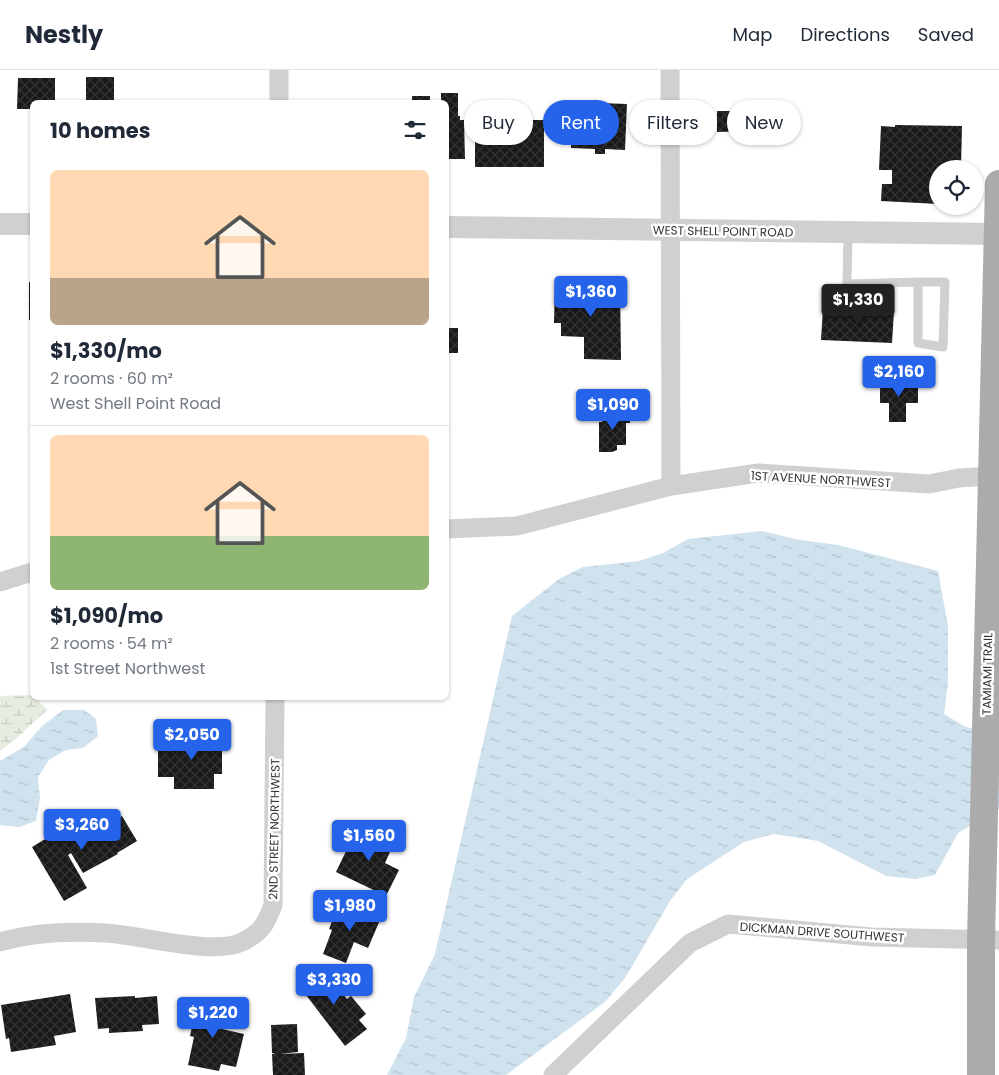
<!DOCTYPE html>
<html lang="en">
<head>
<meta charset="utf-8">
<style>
  :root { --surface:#fff; --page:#f6f6f7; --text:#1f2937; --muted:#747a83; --line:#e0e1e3; --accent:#2563eb }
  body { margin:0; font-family:Poppins,sans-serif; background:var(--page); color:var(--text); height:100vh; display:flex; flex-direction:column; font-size:19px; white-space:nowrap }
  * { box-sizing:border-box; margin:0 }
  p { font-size:16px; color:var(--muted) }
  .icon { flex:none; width:28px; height:28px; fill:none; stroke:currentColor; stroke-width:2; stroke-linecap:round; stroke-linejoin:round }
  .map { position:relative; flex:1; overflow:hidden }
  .drawer { position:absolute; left:30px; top:30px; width:419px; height:600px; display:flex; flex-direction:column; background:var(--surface); border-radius:8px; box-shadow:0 1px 4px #0004 }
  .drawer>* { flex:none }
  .banner { position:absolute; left:464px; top:30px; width:460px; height:45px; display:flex; gap:10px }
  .controls { position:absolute; left:929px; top:90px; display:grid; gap:10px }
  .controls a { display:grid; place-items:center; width:55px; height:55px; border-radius:50%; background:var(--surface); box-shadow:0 1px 4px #0004; font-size:25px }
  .price { position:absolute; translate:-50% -42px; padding:0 11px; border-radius:5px; background:var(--accent); color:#fff; font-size:16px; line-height:32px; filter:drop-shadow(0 1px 2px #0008) }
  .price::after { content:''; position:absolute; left:50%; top:30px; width:15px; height:11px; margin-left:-8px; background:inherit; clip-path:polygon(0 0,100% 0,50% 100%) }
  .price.selected { background:#222; color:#fff }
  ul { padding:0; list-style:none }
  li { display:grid; align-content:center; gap:10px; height:265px; padding:0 20px }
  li+li { border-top:1px solid var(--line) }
  li span { display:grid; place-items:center; height:155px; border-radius:8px; color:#555 }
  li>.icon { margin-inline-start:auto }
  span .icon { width:90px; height:90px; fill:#fffc; stroke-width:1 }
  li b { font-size:21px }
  h2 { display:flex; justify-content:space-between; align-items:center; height:60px; padding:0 20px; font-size:21px }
  .tag { padding:0 18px; border-radius:22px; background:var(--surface); box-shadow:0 1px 4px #0004; font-size:18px; line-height:45px }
  .tag.selected { background:var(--accent); color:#fff }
  header { display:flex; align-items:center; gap:30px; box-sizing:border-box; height:70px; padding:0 25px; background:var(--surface); border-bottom:1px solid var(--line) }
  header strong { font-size:24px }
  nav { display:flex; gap:28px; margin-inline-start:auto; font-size:18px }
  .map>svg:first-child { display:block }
  .wetland { fill:url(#wetland-marsh) }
  .water { fill:url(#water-ripples) }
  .building { fill:url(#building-cross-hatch) }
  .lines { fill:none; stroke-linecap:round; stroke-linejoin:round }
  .service { stroke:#d0d0d0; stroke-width:9 }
  .minor { stroke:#d0d0d0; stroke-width:19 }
  .tertiary { stroke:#d0d0d0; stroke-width:22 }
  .primary { stroke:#ababab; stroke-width:28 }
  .labels { text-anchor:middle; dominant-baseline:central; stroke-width:5; stroke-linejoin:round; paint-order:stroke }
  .street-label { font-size:12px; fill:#333; stroke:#fff }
</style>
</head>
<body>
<header>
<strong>Nestly</strong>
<nav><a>Map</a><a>Directions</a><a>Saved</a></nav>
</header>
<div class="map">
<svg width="999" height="1005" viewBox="0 0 999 1005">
  <defs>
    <pattern id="wetland-marsh" width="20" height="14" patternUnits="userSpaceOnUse" patternTransform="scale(1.25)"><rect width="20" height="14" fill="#e6ecdf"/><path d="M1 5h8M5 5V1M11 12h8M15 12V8" fill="none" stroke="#c6cbc0"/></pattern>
    <pattern id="water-ripples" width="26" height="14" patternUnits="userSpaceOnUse" patternTransform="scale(1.25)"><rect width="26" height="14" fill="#cfe2ee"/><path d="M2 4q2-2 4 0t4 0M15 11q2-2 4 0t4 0" fill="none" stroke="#b2c2cd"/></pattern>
    <pattern id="building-cross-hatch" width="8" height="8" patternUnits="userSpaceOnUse" patternTransform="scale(1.25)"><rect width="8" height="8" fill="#1a1a1a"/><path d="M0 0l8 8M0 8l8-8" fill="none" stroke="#333"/></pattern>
  </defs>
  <rect width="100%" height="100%" fill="#fff"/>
  <path class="wetland" d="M31 625 48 640C31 653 18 669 0 681V626Z"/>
  <g class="water">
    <polygon points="762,461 800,470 838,475 938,501 948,556 948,613 944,644 964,656 999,667 999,739 958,763 935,805 915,809 886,806 818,771 774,764 744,772 687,809 670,831 625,908 605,932 506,1005 387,1005 406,968 414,927 435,884 512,546 559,509 583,497 639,491 663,483 688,469"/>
    <polygon points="63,640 84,640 96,649 98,666 83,678 66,680 49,690 38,707 40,728 36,751 19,757 0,755 0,691 24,677 41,657"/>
  </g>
  <g class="building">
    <rect x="86" y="7" width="28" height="25"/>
    <polygon points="18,8 55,8 55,32 32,32 32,39 17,39"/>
    <polygon points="441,23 458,23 458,46 460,46 460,50 464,50 465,89 446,89 446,32 441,32"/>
    <rect x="412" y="26" width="18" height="6"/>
    <polygon points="572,32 627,34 625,80 605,79 605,84 595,84 595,79 571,78"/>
    <polygon points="717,41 754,41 754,61 717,62"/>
    <polygon points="475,43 514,43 514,50 544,50 544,97 475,97"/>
    <polygon points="895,55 962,56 961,99 938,99 938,134 881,131 882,114 892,114 892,100 879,100 881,56 895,57"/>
    <rect x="29" y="212" width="3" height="38"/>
    <polygon points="555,212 587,213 587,227 592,228 595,213 620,214 621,290 584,289 584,267 561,266 561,253 554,253"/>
    <polygon points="823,238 894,241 892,273 821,270"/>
    <rect x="446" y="258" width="12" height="25"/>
    <polygon points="880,312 918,312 918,333 906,333 906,352 889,352 889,333 880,333"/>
    <polygon points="630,343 630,353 626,353 626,375 617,375 617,380 612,382 599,382 599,352 602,352 602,344"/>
    <polygon points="186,658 214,658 214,678 222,678 222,704 214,704 214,719 174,719 174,707 158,707 158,676 187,678"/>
    <polygon points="99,742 107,754 122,746 137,771 117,783 118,784 83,803 71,783 68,785 87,818 64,831 32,777 55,763 57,766"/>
    <polygon points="358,756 394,773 385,793 399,800 386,826 336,802"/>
    <polygon points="351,832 366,838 364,844 380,850 368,878 354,872 346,893 323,884 332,860 329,859 333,849 337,850 345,836 348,837"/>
    <polygon points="315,896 329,914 332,911 347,929 351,926 366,944 359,950 367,959 345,976 296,912"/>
    <polygon points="70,924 76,962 54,966 56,975 11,982 9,968 6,969 1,935"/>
    <polygon points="135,926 135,928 157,926 159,954 142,955 143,961 109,963 109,958 98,959 95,928"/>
    <polygon points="197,931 227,937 222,959 244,964 236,997 221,994 219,1001 188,995 194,967 190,966"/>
    <polygon points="297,954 298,982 280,984 304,983 305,1005 273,1005 272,984 275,984 272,983 271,955"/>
  </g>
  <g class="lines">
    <polyline class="service" points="848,162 847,214 918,212 918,273 943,277 945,212 918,212"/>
    <g class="minor">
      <polyline points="670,0 671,416"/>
      <polyline points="279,32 279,0"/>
      <polyline points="446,459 517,456 671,416 758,403 929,414 959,408 991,406"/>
      <polyline points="0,512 32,502"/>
      <path d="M0 872C34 862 71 861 106 863 140 865 213 886 242 872 261 863 266 854 273 835L275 628"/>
      <polyline points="553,1005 690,873 728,854 872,867 999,870"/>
    </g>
    <g class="tertiary">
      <polyline points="0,154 32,154"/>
      <polyline points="446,157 999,164"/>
    </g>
    <polyline class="primary" points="981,1005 981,870 999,114"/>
  </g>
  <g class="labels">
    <g class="street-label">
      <text transform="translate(723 161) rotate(1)">WEST SHELL POINT ROAD</text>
      <text transform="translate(821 409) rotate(3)">1ST AVENUE NORTHWEST</text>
      <text transform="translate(987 604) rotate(-89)">TAMIAMI TRAIL</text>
      <text transform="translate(274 759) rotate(-89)">2ND STREET NORTHWEST</text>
      <text transform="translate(822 862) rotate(4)">DICKMAN DRIVE SOUTHWEST</text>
    </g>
  </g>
</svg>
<div class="controls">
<a><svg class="icon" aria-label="locate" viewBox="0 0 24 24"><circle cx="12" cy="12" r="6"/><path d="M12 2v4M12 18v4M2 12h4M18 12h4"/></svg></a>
</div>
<b class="price" style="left:591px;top:248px">$1,360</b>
<b class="price selected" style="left:858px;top:256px">$1,330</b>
<b class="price" style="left:899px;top:328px">$2,160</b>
<b class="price" style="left:613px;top:361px">$1,090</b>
<b class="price" style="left:192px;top:691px">$2,050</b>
<b class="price" style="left:82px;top:781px">$3,260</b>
<b class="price" style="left:369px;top:792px">$1,560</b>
<b class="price" style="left:350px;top:862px">$1,980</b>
<b class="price" style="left:334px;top:936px">$3,330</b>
<b class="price" style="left:213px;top:969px">$1,220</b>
<div class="banner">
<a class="tag">Buy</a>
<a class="tag selected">Rent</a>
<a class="tag">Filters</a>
<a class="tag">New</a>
</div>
<section class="drawer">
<h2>10 homes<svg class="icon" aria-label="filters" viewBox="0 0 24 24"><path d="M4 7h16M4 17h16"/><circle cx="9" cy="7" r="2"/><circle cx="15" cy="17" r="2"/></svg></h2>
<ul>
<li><span style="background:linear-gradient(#ffd9b3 70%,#b9a48a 0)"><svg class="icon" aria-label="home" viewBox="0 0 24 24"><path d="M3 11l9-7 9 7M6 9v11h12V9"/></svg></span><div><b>$1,330/mo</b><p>2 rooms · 60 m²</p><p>West Shell Point Road</p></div></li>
<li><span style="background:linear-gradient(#ffd9b3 65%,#8fb573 0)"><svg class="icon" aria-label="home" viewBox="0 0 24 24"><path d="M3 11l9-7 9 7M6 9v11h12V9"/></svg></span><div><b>$1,090/mo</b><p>2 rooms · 54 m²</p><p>1st Street Northwest</p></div></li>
</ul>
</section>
</div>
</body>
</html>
